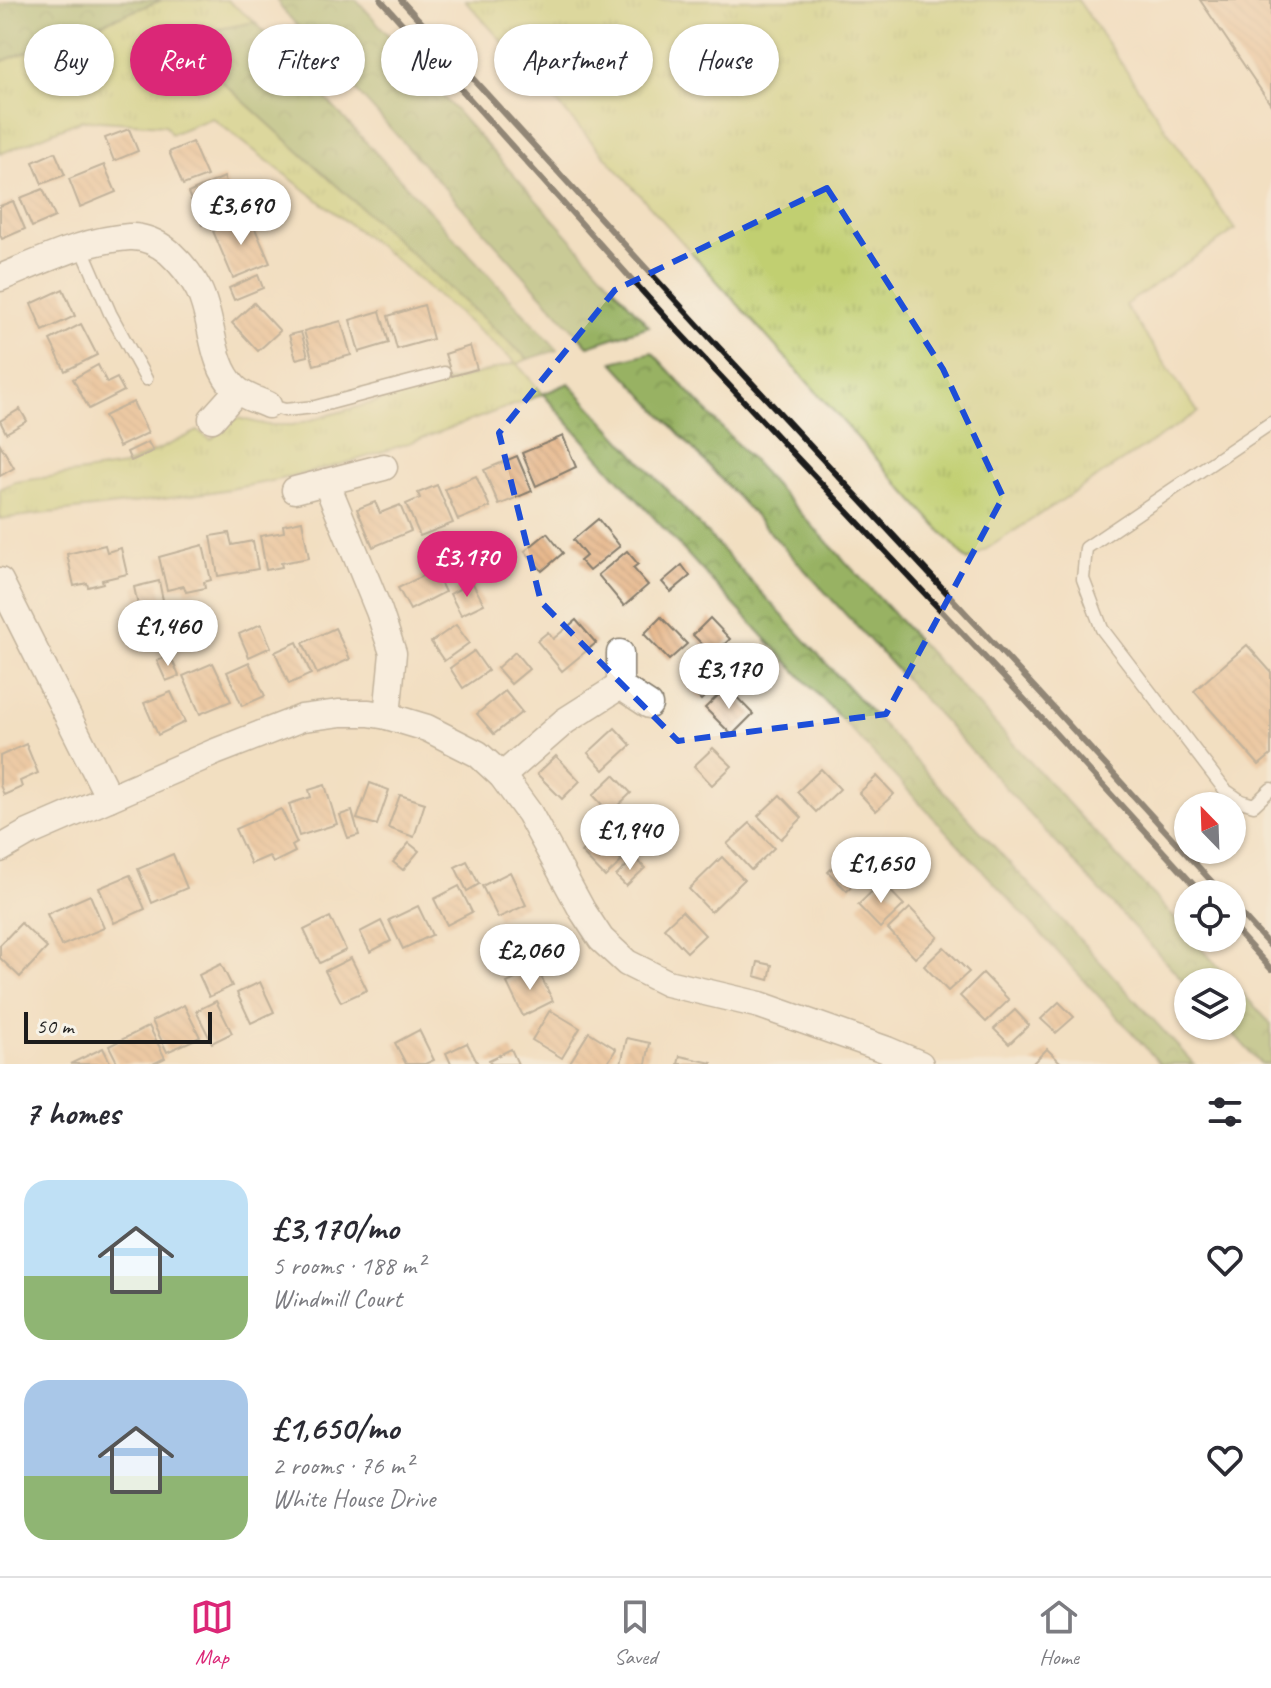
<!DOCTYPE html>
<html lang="en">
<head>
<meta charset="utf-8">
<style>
  :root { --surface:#fff; --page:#f7f7f7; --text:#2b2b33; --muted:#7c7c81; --line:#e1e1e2; --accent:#db2777 }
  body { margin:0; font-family:Caveat,sans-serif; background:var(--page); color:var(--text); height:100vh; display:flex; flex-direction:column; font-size:30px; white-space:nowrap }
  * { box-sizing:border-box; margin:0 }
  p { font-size:26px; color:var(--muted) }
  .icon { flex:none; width:44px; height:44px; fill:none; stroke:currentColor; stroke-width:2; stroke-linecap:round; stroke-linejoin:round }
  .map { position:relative; height:1064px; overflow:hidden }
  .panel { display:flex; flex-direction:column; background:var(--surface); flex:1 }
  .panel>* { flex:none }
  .guide { position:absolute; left:24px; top:24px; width:800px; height:72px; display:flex; gap:16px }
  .needle { width:52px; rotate:337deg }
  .buttons { position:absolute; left:1174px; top:792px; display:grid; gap:16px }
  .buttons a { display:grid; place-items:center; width:72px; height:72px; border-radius:50%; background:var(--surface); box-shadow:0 2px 6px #0004; font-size:40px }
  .scale { position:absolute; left:24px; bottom:20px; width:188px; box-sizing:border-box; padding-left:8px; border:4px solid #1c1c1c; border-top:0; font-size:22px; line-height:28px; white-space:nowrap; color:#1c1c1c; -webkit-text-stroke:6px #f7f3e8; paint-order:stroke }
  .price { position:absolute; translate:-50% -68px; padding:0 18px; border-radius:28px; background:#fff; color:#222; font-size:26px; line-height:52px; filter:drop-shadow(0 2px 4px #0008) }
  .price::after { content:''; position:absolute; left:50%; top:48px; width:24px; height:18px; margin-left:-12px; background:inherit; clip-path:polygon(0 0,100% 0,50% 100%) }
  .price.current { background:var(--accent); color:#fff }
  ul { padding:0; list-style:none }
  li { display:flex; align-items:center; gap:24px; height:200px; padding:0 24px }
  li span { display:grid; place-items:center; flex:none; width:224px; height:160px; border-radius:24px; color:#555 }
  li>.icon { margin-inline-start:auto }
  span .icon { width:96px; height:96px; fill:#fffc; stroke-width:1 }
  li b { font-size:34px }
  h2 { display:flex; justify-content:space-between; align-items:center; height:96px; padding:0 24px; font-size:34px }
  .chip { padding:0 28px; border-radius:36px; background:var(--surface); box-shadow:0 2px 6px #0004; font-size:28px; line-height:72px }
  .chip.current { background:var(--accent); color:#fff }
  .menu { display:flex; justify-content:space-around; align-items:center; height:112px; border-top:2px solid var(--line); background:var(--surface); font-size:22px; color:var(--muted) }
  .menu a { display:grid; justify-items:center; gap:4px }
  .menu .current { color:var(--accent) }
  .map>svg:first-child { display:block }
  .grass { fill:url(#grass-tufts); stroke:#6e7646; stroke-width:2 }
  .forest { fill:url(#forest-crowns); stroke:#5a6740; stroke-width:2 }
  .building { fill:url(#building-back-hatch) }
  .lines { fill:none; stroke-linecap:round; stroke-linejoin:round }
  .lane-casing { stroke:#877e6e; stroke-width:15 }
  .street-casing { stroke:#877e6e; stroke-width:29 }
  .lane { stroke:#fff; stroke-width:12 }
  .street { stroke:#fff; stroke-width:26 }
  .rail { stroke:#1c1c1c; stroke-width:6 }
  .marked { fill:none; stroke:#1d4ed8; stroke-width:6; stroke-dasharray:16 10; stroke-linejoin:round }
</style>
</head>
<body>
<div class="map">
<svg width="1271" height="1064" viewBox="0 0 1271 1064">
  <defs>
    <pattern id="grass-tufts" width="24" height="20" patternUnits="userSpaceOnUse" patternTransform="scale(2)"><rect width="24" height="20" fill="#c1cf71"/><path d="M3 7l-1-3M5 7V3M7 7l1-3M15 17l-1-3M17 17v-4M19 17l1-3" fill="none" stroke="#a5b161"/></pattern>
    <pattern id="forest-crowns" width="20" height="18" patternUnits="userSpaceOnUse" patternTransform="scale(2)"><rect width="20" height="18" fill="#98b263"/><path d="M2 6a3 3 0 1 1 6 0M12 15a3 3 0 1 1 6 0" fill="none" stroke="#829855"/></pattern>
    <pattern id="building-back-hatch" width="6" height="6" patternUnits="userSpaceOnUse" patternTransform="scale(2)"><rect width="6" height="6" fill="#e4ae7e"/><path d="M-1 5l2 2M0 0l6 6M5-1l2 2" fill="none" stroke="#c3956c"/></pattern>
  </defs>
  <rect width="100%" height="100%" fill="#f7f3e8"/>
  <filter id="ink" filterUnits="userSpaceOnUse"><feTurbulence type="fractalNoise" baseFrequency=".0125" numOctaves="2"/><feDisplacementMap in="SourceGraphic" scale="16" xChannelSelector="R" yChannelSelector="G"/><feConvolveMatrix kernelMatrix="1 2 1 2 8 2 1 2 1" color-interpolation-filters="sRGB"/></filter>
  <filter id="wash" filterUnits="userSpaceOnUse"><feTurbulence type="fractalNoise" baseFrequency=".006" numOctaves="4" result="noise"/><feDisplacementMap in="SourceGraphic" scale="32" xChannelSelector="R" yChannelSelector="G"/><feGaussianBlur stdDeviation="1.8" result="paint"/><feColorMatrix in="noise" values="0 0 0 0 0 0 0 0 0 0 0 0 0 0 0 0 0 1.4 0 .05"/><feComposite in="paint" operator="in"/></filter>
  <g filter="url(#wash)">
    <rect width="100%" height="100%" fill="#f2dfc1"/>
    <g class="grass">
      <path d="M162 0H227L255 22 219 29 186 49 528 359 517 364 543 394C476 418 410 445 342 464 232 495 114 505 0 519V489L15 482 124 466 198 431 211 440 231 420 238 418 267 425H293L516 363 396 260 212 118 171 134 165 125 82 120 0 154V62Z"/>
      <polygon points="465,0 1078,0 1235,230 1125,305 1198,412 968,561"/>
    </g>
    <g class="forest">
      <polygon points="15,0 162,0 0,62 0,5"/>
      <polygon points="277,0 357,0 649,326 588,346 282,9"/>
      <polygon points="255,22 558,350 528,359 185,48 219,29"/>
      <polygon points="652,352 1188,933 1188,938 1192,938 1271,1024 1271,1064 1261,1064 1226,1026 1232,1026 1232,982 1188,982 1188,986 613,362"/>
      <path d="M569 383 1194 1064H1160C1119 1017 1075 971 1033 925 870 748 702 575 543 394Z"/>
    </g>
    <g id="blocks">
      <g class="building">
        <polygon points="1200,0 1271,0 1271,105"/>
        <polygon points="129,129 138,151 114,161 105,138"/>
        <polygon points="192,142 207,176 183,185 169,152"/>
        <polygon points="55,152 65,175 42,184 33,162"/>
        <polygon points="104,165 116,192 80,207 69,179"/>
        <polygon points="224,177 237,210 202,225 188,193"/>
        <polygon points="43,189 55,217 32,227 20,198"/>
        <polygon points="13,201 25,229 2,239 0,235 0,206"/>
        <polygon points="249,215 270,263 233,278 213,231"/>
        <polygon points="258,275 263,288 234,300 229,288"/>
        <polygon points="63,289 75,316 43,331 31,304"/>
        <polygon points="254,303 280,331 258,351 232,323"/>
        <polygon points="424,305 433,339 397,349 388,316"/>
        <polygon points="380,311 389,343 359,352 350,320"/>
        <polygon points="341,321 351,355 314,365 304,331"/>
        <polygon points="81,324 97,355 65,371 50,340"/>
        <polygon points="301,332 308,356 296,359 289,335"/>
        <polygon points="470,346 477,369 452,376 445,354"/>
        <polygon points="98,365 107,383 117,378 124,391 89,409 73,379"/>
        <polygon points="133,402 148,433 119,447 104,416"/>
        <polygon points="20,409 27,421 6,433 0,421"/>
        <polygon points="563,436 576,467 536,486 522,453"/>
        <polygon points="148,442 153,451 131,461 127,452"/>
        <polygon points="0,444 14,468 0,476"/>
        <polygon points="517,456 532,491 499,505 484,470"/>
        <polygon points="476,476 490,507 458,520 445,489"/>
        <polygon points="437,485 453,523 420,536 406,504 420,498 418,493"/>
        <polygon points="375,502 380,513 400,505 411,531 373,547 357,509"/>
        <polygon points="598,519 620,546 589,571 580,561 586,556 573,540"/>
        <polygon points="302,521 309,558 281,563 282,567 266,570 260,536 284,532 283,525"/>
        <polygon points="229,533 232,545 253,541 258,569 218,576 211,536"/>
        <polygon points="547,533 563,553 542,571 525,551"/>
        <polygon points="105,545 107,552 121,548 127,574 102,580 103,583 88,587 87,583 74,586 67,554"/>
        <polygon points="203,545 211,580 204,582 205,588 186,592 184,586 167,590 159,557"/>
        <polygon points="627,551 638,564 633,568 648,585 624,606 598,575"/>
        <polygon points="682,565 690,576 671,592 662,582"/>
        <polygon points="434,570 445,592 410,610 398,588"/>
        <polygon points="159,581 164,605 139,610 134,587"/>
        <polygon points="472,582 484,604 461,615 450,594"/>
        <polygon points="661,617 687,644 669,660 644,634"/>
        <polygon points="710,618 730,639 713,655 693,635"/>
        <polygon points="576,620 596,643 562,671 537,641 548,632 553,639"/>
        <polygon points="261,624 271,647 249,657 239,634"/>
        <polygon points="456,625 469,643 444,661 431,642"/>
        <polygon points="335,628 350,659 317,674 303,643"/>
        <polygon points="297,642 311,674 289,684 275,652"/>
        <polygon points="1247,645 1271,672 1271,755 1259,765 1194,691"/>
        <polygon points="474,651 488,671 463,688 450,668"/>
        <polygon points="515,652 529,669 511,684 497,668"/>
        <polygon points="170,655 179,676 166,681 157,661"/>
        <polygon points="704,661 722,680 701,700 683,681"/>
        <polygon points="249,662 265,696 242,706 227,672"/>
        <polygon points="213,663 231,701 200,714 183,676"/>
        <polygon points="727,687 753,714 732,735 705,708"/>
        <polygon points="505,691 522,712 494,734 477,714"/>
        <polygon points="171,692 185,722 158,735 144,703"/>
        <polygon points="615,728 631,745 604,770 588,753"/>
        <polygon points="26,744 38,773 20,781 22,787 4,795 0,785 0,756"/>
        <polygon points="713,748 732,766 712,785 694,766"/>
        <polygon points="556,756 580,781 562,799 537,774"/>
        <polygon points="821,769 840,789 816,812 797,792"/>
        <polygon points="614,775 631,793 610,813 593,795"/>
        <polygon points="877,776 894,794 876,811 859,793"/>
        <polygon points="370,783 389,790 377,825 357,819"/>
        <polygon points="325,785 337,824 299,836 289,804 311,797 309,790"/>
        <polygon points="400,795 425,803 414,837 388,828"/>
        <polygon points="780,795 802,818 781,839 758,816"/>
        <polygon points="281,809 297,843 292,846 295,852 273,863 269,856 251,864 235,829"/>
        <polygon points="352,811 359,835 348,838 340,815"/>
        <polygon points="750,823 774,848 751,870 727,844"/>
        <polygon points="597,835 622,861 605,877 581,852"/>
        <polygon points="409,843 419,851 403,870 393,862"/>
        <polygon points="847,853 866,872 847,891 828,872"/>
        <polygon points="173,854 187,888 152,903 138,869"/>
        <polygon points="722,857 744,880 711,912 689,889"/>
        <polygon points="635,858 645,868 626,886 616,876"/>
        <polygon points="467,861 479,884 467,891 455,867"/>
        <polygon points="510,872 526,905 498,918 482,886"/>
        <polygon points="130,875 145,909 114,923 99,888"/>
        <polygon points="882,882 904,905 880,928 858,905"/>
        <polygon points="459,886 472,912 447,925 434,899"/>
        <polygon points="90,895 104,928 61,946 47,914"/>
        <polygon points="418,906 432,935 403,949 389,920"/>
        <polygon points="910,908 938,937 915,958 888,929"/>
        <polygon points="682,911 705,935 687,952 664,928"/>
        <polygon points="330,917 346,950 320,963 304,930"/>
        <polygon points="381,921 391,941 370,952 360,932"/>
        <polygon points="21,923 47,948 20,977 0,958 0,945"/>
        <polygon points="944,947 969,972 948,991 924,966"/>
        <polygon points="351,958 367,990 341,1002 325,971"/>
        <polygon points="758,962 772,965 769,980 755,976"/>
        <polygon points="221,964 232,986 209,997 199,975"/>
        <polygon points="537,968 553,1001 523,1016 507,983"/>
        <polygon points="983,973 1009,1000 986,1022 960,996"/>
        <polygon points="260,982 274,1012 251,1023 237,993"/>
        <polygon points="216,1001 232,1033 212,1043 196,1011"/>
        <polygon points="1059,1002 1074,1017 1056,1033 1041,1019"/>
        <polygon points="184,1005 200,1037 167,1052 152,1021"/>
        <polygon points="550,1010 580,1028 562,1058 532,1040"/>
        <polygon points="1015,1010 1029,1025 1009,1044 994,1029"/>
        <polygon points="149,1026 165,1058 153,1064 118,1064 109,1046"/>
        <polygon points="419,1030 434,1060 425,1064 406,1064 395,1043"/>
        <polygon points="589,1032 616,1049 607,1064 569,1064"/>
        <polygon points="627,1038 650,1043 646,1064 621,1064"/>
        <polygon points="467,1043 478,1064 451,1064 446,1053"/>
        <polygon points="103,1048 111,1064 70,1064"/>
        <polygon points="511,1049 518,1064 491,1064 489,1060"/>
        <polygon points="1047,1049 1062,1064 1032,1064"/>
        <polygon points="680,1056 712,1063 712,1064 678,1064"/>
      </g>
    </g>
  </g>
  <g filter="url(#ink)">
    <use href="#blocks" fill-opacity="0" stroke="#877e6e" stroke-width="2"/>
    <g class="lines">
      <defs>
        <g id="lane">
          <polyline points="81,246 110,313 146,379"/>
          <polyline points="268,405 285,410 315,407 444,373"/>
          <polyline points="1271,423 1086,548 1083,579 1102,629 1225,790 1241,801 1254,805 1271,789"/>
        </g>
        <g id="street">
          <path d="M0 278C42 261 84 240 129 237 143 236 158 243 169 252 181 263 191 275 199 290 214 321 210 363 235 388 244 397 257 400 268 405"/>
          <polyline points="212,419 237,391"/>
          <polyline points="326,482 379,611 393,653 387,716"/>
          <polyline points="295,490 384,467"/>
          <polyline points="0,581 109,798"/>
          <polyline points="620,653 620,686 649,705"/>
          <polyline points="502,776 565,721 620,686"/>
          <polyline points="0,849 26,834 215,752 302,718 340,713 369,713 387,716 427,728 478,754 502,776 529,813 582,910 601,939 627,963 667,983 760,1005 887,1050 920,1064"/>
        </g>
      </defs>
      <use href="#lane" class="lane-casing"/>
      <use href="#street" class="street-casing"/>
      <use href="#lane" class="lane"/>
      <use href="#street" class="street"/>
      <g class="rail">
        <polyline points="381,0 678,331 1025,700 1202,894"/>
        <polyline points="401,0 698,325 1037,690 1223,894"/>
        <polyline points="1232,904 1271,947"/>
        <polyline points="1232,926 1271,969"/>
      </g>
    </g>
  </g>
  <path d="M0 0H1271V1064H0ZM827 188 943 369 1003 497 886 714 678 741 541 602 499 433 615 290Z" fill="#f2dfc1" fill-opacity=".55" fill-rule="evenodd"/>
  <path class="marked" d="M827 188 943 369 1003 497 886 714 678 741 541 602 499 433 615 290Z"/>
</svg>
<div class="buttons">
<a><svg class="needle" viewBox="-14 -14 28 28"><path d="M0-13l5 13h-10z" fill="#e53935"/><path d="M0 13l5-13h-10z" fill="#7c7c81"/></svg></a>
<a><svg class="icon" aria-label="locate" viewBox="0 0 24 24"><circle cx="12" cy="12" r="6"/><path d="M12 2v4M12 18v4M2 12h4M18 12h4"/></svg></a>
<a><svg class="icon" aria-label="layers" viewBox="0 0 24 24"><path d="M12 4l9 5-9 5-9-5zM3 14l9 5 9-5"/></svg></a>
</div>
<div class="scale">50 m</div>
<b class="price" style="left:241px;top:247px">£3,690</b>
<b class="price current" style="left:467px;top:599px">£3,170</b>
<b class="price" style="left:168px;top:668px">£1,460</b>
<b class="price" style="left:729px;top:711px">£3,170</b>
<b class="price" style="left:630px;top:872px">£1,940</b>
<b class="price" style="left:881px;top:905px">£1,650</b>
<b class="price" style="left:530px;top:992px">£2,060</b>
<div class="guide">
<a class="chip">Buy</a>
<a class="chip current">Rent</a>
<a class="chip">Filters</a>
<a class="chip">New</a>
<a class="chip">Apartment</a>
<a class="chip">House</a>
</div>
</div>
<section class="panel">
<h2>7 homes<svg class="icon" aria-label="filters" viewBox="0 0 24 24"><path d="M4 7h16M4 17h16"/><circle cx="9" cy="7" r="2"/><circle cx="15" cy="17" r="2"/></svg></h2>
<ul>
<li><span style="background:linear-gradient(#bfe0f5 60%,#8fb573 0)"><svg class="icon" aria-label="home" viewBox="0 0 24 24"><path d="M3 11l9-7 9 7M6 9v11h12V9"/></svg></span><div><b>£3,170/mo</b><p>5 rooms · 188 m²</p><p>Windmill Court</p></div><svg class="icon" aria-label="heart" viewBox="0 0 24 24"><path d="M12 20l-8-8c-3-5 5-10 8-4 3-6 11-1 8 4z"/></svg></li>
<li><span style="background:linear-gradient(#a9c7e8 60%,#8fb573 0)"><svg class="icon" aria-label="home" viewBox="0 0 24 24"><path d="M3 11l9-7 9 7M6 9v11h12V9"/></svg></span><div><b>£1,650/mo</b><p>2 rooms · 76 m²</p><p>White House Drive</p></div><svg class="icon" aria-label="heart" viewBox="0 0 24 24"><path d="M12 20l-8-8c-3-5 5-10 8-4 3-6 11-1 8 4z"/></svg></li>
</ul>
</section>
<nav class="menu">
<a class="current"><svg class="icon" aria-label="map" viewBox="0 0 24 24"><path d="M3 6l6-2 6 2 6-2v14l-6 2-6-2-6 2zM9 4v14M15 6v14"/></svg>Map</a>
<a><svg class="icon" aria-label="saved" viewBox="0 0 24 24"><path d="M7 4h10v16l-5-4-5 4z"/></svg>Saved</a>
<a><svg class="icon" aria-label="home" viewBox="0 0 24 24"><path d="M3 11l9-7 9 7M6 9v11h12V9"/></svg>Home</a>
</nav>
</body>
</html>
